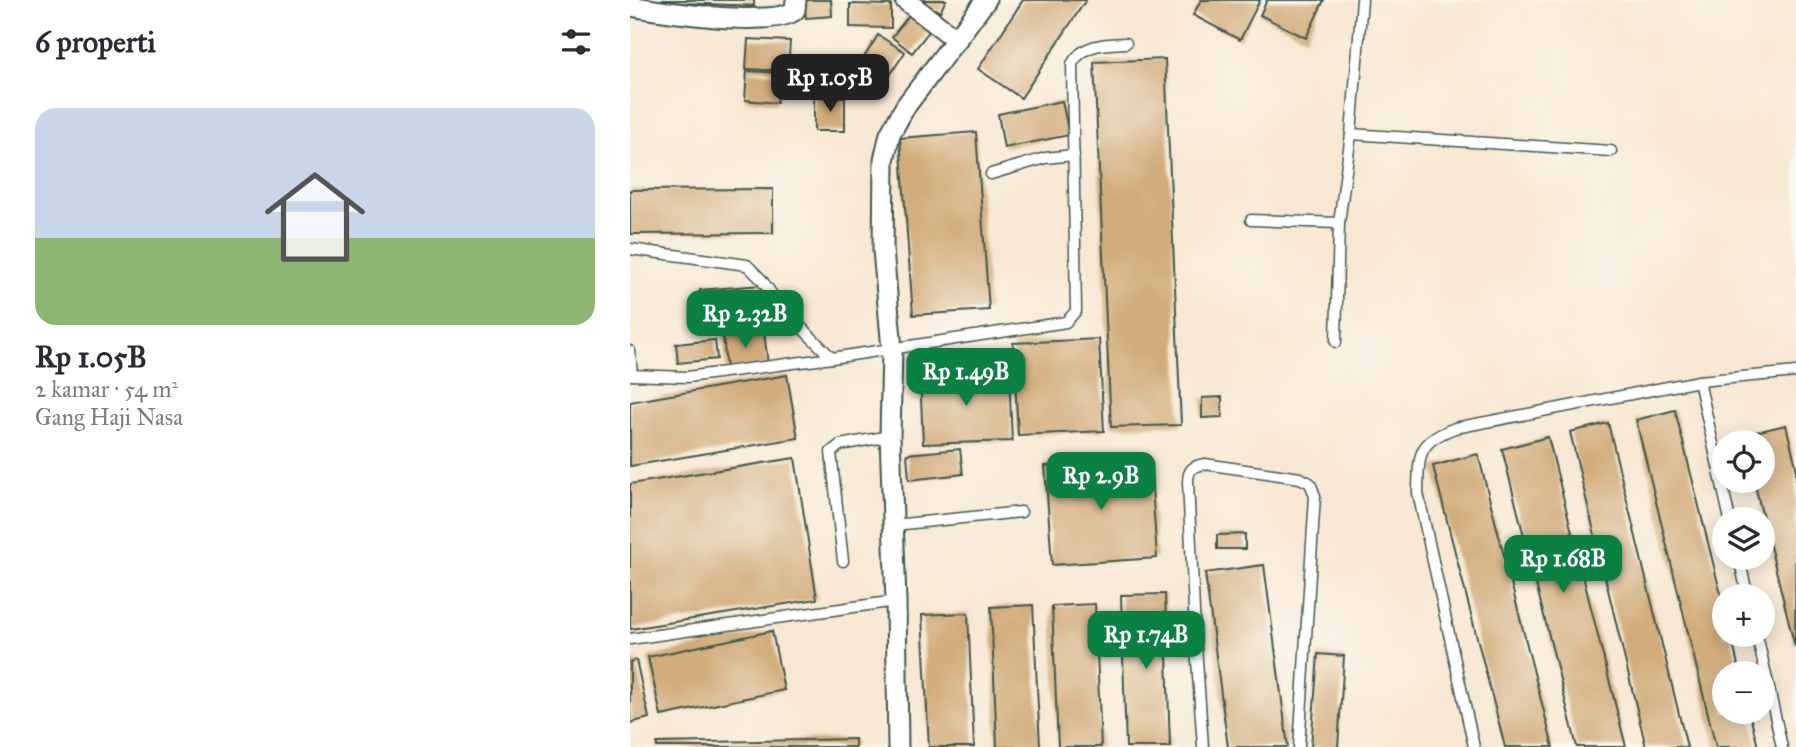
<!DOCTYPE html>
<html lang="id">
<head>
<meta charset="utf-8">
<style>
  :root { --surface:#fff; --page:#f2f2f3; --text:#2b2b33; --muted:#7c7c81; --line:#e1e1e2; --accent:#0b8043 }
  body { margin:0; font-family:"IM FELL Great Primer",serif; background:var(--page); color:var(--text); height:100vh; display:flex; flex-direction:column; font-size:26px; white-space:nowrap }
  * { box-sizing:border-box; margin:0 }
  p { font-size:23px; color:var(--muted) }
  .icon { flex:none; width:38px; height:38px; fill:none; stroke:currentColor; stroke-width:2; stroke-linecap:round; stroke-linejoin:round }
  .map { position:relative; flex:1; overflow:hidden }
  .panel { display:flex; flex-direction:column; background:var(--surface); width:630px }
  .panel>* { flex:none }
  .controls { position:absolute; left:1082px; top:430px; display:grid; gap:14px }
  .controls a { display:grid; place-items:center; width:63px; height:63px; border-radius:50%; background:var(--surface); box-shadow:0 4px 18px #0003; font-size:35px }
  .price { position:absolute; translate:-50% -60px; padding:0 16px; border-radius:14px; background:var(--accent); color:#fff; font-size:23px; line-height:46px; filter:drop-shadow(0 2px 4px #0008) }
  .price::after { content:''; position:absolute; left:50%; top:42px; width:21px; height:16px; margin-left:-10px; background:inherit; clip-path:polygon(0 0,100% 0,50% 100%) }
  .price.active { background:#222; color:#fff }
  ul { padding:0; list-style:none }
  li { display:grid; align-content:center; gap:14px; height:371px; padding:0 35px }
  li+li { border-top:2px solid var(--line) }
  li span { display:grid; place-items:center; height:217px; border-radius:21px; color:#555 }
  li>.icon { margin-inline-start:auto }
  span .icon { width:126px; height:126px; fill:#fffc; stroke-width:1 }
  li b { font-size:30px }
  h2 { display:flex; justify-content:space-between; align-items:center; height:84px; padding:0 35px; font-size:30px }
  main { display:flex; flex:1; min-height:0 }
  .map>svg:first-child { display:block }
  .building { fill:#d2ac7a }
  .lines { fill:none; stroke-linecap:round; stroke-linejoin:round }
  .lane-casing { stroke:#3f564c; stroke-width:13 }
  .street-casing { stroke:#3f564c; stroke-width:23 }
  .lane { stroke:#fff; stroke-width:10 }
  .street { stroke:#fff; stroke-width:19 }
</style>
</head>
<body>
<main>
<section class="panel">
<h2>6 properti<svg class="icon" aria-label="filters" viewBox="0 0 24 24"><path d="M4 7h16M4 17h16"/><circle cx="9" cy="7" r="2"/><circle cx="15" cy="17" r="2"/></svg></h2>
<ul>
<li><span style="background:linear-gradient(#c9d6e8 60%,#8fb573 0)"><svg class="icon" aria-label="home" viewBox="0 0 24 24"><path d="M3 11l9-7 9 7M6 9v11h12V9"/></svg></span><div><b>Rp 1.05B</b><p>2 kamar · 54 m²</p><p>Gang Haji Nasa</p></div></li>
</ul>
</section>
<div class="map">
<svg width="1166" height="747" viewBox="0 0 1166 747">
  <rect width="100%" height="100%" fill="#fbf7ec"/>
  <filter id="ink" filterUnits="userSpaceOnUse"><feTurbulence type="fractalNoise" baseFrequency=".0143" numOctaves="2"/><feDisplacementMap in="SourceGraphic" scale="14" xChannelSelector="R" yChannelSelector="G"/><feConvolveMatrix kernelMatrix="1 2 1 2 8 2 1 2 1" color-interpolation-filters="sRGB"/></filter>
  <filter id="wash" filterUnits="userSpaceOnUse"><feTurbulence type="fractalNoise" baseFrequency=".00686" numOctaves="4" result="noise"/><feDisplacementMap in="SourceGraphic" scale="28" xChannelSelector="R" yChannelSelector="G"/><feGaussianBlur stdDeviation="1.57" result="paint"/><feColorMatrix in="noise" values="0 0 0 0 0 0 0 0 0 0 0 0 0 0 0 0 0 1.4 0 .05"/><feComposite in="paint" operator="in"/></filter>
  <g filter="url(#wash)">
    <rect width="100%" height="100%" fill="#f7e7d3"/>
    <g id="blocks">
      <g class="building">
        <polygon points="28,0 124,0 124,6 28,2"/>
        <polygon points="174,0 201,0 202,16 176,18"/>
        <polygon points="288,0 316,0 310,12"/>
        <polygon points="393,0 456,0 391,98 348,69"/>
        <polygon points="571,0 630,0 610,40 563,15"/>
        <polygon points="637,0 694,0 676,38 630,15"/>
        <polygon points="220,4 261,5 261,28 220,27"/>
        <polygon points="283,10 303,26 282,53 262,37"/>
        <polygon points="248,35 275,52 260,75 233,59"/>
        <polygon points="118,39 160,41 158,71 116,69"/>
        <polygon points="535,59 551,425 481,427 464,62"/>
        <polygon points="117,71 149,73 147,103 115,100"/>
        <rect x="184" y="97" width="31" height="34"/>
        <polygon points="432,101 439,135 374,148 368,114"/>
        <polygon points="346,132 359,310 283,315 270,138"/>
        <polygon points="143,189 143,233 0,234 0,190"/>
        <polygon points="132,285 136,326 74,331 70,290"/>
        <polygon points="134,331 138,365 96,369 93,334"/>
        <polygon points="469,339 474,431 388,435 383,343"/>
        <polygon points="85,340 87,359 48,363 46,344"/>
        <polygon points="379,372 382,441 293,444 290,375"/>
        <polygon points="157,375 168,438 0,466 0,402"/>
        <polygon points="592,397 592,417 572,418 572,398"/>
        <polygon points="1045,410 1094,607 1094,635 1101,635 1110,674 1094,674 1094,712 1119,712 1128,747 1086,747 1006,420"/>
        <polygon points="978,423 1057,747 1016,747 940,432"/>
        <polygon points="1156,425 1166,466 1165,647 1124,481 1132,481 1132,443 1115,443 1113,435"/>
        <polygon points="918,437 996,747 947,747 872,449"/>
        <polygon points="330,449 333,474 279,480 277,454"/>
        <polygon points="848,454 923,747 875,747 803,466"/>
        <polygon points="165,458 187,599 0,629 0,484"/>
        <polygon points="520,458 527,558 422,565 415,466"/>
        <polygon points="615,534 615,549 587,549 587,535"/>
        <polygon points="634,565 658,747 598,747 575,573"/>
        <polygon points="535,594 540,747 496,747 491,595"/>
        <polygon points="465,604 471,747 428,747 422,606"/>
        <polygon points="403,605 410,747 367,747 361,607"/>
        <polygon points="338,613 344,747 299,747 292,615"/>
        <polygon points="142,631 154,690 31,716 18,657"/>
        <polygon points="688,654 714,656 708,747 681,747"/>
        <polygon points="6,660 19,718 0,723 0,662"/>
        <polygon points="225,739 225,747 27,747 27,743"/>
      </g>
    </g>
  </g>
  <g filter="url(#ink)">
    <use href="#blocks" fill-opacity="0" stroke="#3f564c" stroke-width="2"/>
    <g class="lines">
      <defs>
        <g id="lane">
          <polyline points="732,0 721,134 981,151"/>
          <polyline points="361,174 415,158 444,155"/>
          <polyline points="621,220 709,223"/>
          <polyline points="0,249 117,265 131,279 150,306 202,358"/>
          <polyline points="706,342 709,223 721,134"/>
          <polyline points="0,351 2,375"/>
          <path d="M0 375 57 377 202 358 436 322 446 311 442 64C453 43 476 44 496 43"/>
          <polyline points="1069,381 1100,520"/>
          <polyline points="264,525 391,512"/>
          <polyline points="1109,558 1118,597"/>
          <polyline points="213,561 201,452 210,445 260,436"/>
          <polyline points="1127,635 1152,747"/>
          <polyline points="0,639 266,601"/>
          <path d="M573 747 565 632 558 482C558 469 563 466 575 464L670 478 680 483 685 496 669 747"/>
          <path d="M844 747 788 493C789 456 786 442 825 428L1069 381 1166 372"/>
        </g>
        <g id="street">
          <polyline points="275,0 327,40"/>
          <path d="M0 6C29 11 145 29 165 10L166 0"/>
          <polyline points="268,747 266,601 260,436 262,349 253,250 254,160 260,134 275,107 356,0"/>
        </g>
      </defs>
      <use href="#lane" class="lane-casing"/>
      <use href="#street" class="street-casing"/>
      <use href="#lane" class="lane"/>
      <use href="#street" class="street"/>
    </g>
  </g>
</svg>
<div class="controls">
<a><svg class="icon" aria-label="locate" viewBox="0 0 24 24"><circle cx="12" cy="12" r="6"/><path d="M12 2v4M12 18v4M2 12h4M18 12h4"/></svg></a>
<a><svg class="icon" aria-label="layers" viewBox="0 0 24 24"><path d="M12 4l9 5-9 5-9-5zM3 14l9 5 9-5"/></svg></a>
<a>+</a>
<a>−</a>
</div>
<b class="price active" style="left:200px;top:114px">Rp 1.05B</b>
<b class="price" style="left:115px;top:350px">Rp 2.32B</b>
<b class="price" style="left:336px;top:408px">Rp 1.49B</b>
<b class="price" style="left:471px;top:512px">Rp 2.9B</b>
<b class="price" style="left:933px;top:595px">Rp 1.68B</b>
<b class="price" style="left:516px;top:671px">Rp 1.74B</b>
</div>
</main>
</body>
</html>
